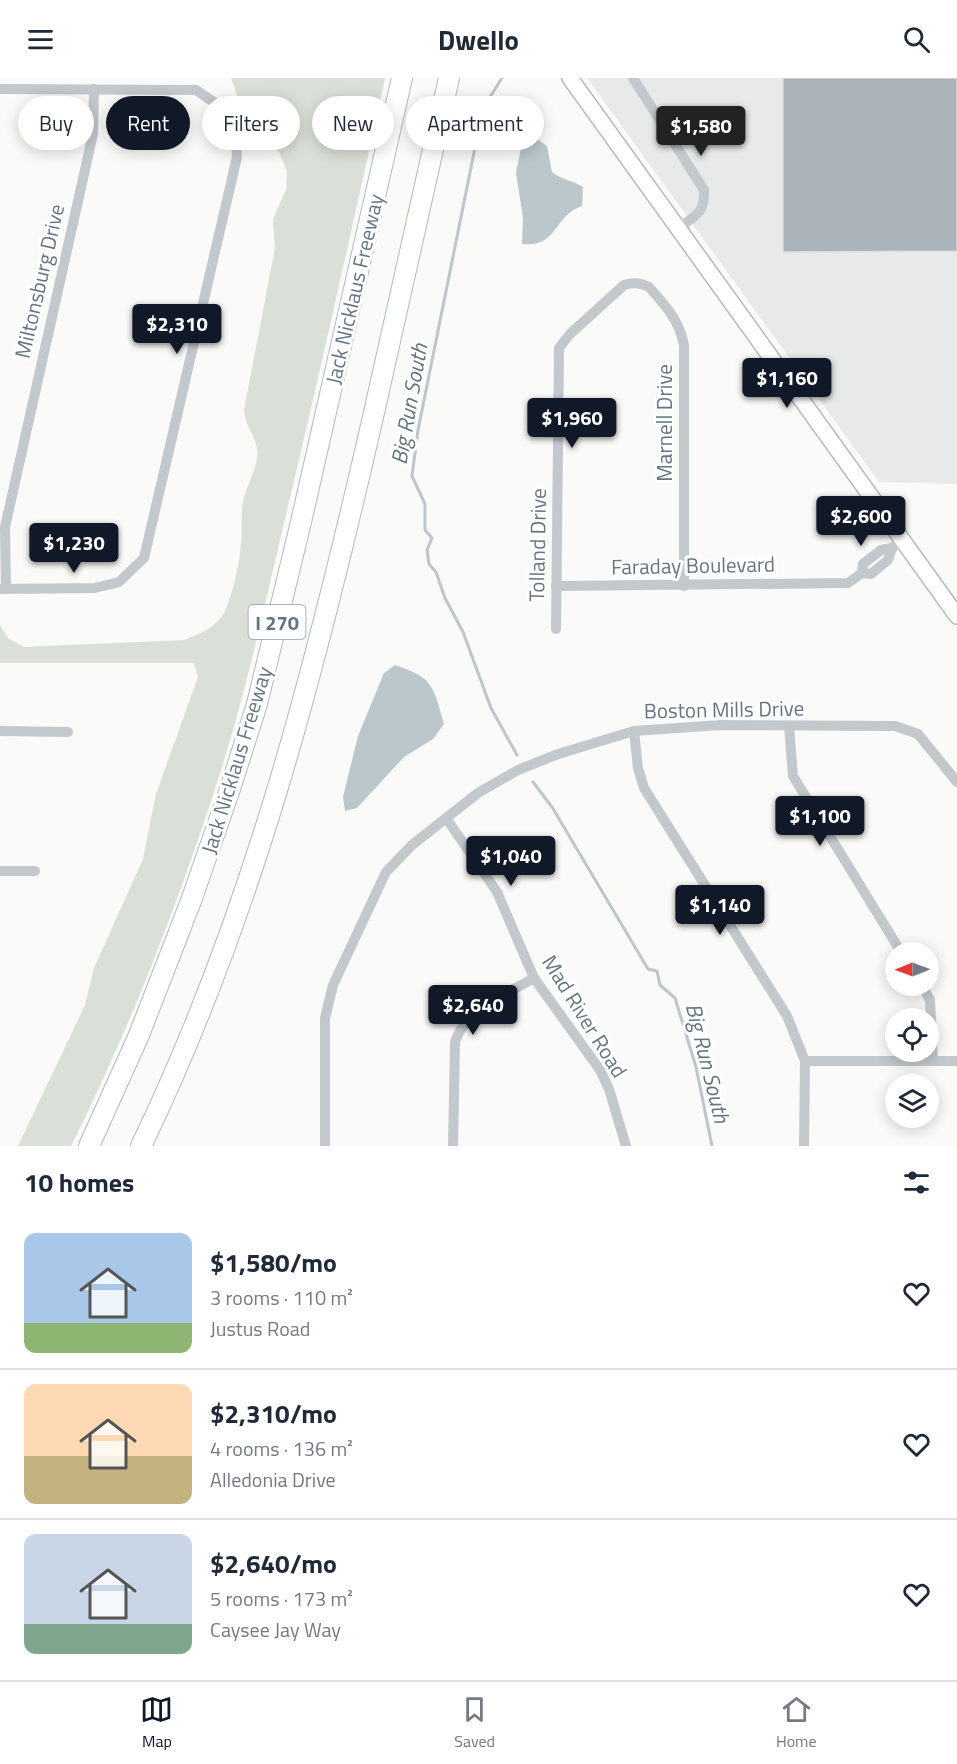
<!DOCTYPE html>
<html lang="en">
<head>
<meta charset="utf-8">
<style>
  :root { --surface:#fff; --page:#f6f6f7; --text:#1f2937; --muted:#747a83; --line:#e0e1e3; --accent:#111827 }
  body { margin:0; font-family:"Titillium Web",sans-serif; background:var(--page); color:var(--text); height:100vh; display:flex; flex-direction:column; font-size:22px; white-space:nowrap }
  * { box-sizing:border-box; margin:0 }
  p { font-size:20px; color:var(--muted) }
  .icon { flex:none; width:33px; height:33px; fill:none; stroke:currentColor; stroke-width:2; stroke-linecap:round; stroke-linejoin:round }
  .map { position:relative; height:1068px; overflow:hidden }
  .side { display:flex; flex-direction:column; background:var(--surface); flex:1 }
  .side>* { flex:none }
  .top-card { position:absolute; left:18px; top:18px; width:600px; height:54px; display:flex; gap:12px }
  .needle { width:39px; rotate:269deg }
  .buttons { position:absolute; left:885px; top:864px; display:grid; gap:12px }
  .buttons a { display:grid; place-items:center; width:54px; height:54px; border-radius:50%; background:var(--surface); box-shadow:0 3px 15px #0003; font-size:30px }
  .price { position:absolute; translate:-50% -51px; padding:0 14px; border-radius:6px; background:var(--accent); color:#fff; font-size:20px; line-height:39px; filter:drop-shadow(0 2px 3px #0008) }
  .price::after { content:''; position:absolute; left:50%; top:36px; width:18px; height:14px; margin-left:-9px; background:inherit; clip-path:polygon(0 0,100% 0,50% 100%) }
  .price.selected { background:#222; color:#fff }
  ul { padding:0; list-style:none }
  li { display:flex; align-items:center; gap:18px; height:150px; padding:0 24px }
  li+li { border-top:2px solid var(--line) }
  li span { display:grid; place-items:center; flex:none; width:168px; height:120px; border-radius:12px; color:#555 }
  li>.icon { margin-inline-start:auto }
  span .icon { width:72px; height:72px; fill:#fffc; stroke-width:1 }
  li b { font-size:26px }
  h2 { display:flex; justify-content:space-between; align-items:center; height:72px; padding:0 24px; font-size:26px }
  .chip { padding:0 21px; border-radius:27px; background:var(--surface); box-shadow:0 3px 15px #0003; font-size:21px; line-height:54px }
  .chip.selected { background:var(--accent); color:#fff }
  header { display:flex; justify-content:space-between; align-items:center; height:78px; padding:0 24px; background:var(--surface); font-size:27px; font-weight:700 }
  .dock { display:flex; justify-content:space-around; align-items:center; height:84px; border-top:2px solid var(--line); background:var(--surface); font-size:16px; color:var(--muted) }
  .dock a { display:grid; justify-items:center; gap:3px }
  .dock .selected { color:var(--accent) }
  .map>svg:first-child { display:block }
  .built { fill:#e8e9e9 }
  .green { fill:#dadfd7 }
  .water { fill:#bbc7cb }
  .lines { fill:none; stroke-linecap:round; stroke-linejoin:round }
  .stream { stroke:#bbc7cb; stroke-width:3 }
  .building { fill:#aab3b9; stroke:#dcdcda; stroke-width:1.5 }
  .secondary-casing { stroke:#b3babf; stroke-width:18 }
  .highway-casing { stroke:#b4b9bd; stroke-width:22 }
  .street { stroke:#c3c8cc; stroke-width:10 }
  .secondary { stroke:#fff; stroke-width:15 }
  .highway { stroke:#fff; stroke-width:20 }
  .labels { text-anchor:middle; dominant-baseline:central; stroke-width:6; stroke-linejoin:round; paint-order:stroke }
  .shield { fill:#fff; stroke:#939fa8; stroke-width:1.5 }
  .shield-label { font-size:20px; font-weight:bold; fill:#657683 }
  .street-label { font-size:21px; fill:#657683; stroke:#fff }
  .water-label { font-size:22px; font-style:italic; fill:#60757c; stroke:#fff }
</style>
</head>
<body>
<header><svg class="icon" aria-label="menu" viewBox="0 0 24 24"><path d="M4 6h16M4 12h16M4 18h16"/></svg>Dwello<svg class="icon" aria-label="search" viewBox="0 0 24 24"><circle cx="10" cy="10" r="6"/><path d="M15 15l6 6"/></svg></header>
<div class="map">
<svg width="957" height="1068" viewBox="0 0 957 1068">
  <rect width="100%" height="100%" fill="#fafaf8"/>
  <polygon class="built" points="587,0 957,0 957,406 879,404"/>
  <path class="green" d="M231 0H385C352 150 319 299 283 449 262 539 242 631 212 720 173 839 127 956 71 1068H18L85 927 94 890 143 781 156 716 198 599 194 585H0V547L8 560 24 569 184 562C197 557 210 552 220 541 231 528 240 483 241 466 243 451 240 434 244 420 248 404 259 388 257 371 255 356 245 348 244 332L275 170 273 141 286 112 287 93 279 75 237 17Z"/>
  <g class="water">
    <path d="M522 40 528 55 547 68 552 94C564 103 572 102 583 109L582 128C553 138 558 170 522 166L523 140 516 95 521 70 518 42Z"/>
    <path d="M395 587C434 600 433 608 444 646L433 661 404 679 357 730 345 733 343 719 358 658 384 595Z"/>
  </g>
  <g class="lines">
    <g class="stream">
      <polyline points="502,0 483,30 418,352 412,398 425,426 425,452 432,460 427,472 429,486 436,494 445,520 463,554 491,630 517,677"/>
      <polyline points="533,704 552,729 648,891 657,893 660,907 675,920 696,989 712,1068"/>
    </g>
  </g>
  <polygon class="building" points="783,0 957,0 957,173 783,174"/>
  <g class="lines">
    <defs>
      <polyline id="secondary" points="570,0 957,538"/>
      <g id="highway">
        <polyline points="89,1068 139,957 191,823 230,711 257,626 301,444 402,0"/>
        <path d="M141 1068C253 837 316 588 373 339 398 226 424 113 449 0"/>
      </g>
    </defs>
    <use href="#secondary" class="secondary-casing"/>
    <use href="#highway" class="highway-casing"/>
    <g class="street">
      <path d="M633 0 704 112C705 135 696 138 678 150"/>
      <polyline points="0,11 196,12 221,29 235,50 237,79 144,480 119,504 95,510 0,511"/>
      <polyline points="862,495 871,496 888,482 892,470"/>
      <polyline points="556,508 848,505 862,495 863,486 881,472 892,470 901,463"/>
      <polyline points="6,511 5,449 93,56 94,11"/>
      <path d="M556 551 559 270 570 256 624 207C633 204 641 205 649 209 666 228 679 242 684 267V508"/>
      <polyline points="789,648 793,698 901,874"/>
      <polyline points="0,653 68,654"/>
      <polyline points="634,653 638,690 644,710 787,938 805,983 804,1068"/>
      <polyline points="446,740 497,814 534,900 600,992 609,1011 626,1068"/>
      <polyline points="0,793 35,793"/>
      <polyline points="922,908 930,922 933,983"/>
      <polyline points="805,983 957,983"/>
      <polyline points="325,1068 325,940 333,907 386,794 412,767 478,715 518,692 558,676 634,653 720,647 895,648 918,656 957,704"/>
      <path d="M453 1068 455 964C466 930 505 917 534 900"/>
    </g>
    <use href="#secondary" class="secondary"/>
    <use href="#highway" class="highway"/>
  </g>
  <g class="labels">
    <rect class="shield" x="248.5" y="527" width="57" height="34" rx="4.5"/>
    <g class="shield-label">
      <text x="277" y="544">I 270</text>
    </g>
    <g class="street-label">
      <text transform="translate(39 203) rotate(-77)">Miltonsburg Drive</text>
      <text transform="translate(354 211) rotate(-77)">Jack Nicklaus Freeway</text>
      <text transform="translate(664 345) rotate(-90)">Marnell Drive</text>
      <text transform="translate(537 467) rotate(-89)">Tolland Drive</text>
      <text transform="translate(693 487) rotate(-1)">Faraday Boulevard</text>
      <text transform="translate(724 631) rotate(-1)">Boston Mills Drive</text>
      <text transform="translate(236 682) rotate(-73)">Jack Nicklaus Freeway</text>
      <text transform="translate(585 938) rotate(58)">Mad River Road</text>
    </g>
    <g class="water-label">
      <text transform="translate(409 326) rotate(-80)">Big Run South</text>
      <text transform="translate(708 985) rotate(76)">Big Run South</text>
    </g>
  </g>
</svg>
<div class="buttons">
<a><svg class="needle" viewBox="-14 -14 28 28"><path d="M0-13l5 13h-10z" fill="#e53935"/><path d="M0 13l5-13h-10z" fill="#747a83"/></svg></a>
<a><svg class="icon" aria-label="locate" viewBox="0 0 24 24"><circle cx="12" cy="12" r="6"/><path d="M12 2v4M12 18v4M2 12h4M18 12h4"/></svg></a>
<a><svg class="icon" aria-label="layers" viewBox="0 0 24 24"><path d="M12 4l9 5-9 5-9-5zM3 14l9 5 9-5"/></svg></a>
</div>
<b class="price selected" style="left:701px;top:79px">$1,580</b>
<b class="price" style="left:177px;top:277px">$2,310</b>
<b class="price" style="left:787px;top:331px">$1,160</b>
<b class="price" style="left:572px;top:371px">$1,960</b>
<b class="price" style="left:861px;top:469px">$2,600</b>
<b class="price" style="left:74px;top:496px">$1,230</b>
<b class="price" style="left:820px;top:769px">$1,100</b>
<b class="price" style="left:511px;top:809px">$1,040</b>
<b class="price" style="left:720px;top:858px">$1,140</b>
<b class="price" style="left:473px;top:958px">$2,640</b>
<div class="top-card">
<a class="chip">Buy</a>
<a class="chip selected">Rent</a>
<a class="chip">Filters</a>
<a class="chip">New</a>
<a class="chip">Apartment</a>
</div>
</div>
<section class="side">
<h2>10 homes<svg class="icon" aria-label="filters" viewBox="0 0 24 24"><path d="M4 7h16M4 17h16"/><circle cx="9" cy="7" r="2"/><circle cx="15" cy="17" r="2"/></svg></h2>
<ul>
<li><span style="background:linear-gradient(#a9c7e8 75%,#8fb573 0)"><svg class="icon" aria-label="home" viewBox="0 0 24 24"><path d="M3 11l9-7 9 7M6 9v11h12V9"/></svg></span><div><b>$1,580/mo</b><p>3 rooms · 110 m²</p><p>Justus Road</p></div><svg class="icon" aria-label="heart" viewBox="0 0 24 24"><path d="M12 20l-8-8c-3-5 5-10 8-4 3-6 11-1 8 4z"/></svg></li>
<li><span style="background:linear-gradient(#ffd9b3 60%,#c2b280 0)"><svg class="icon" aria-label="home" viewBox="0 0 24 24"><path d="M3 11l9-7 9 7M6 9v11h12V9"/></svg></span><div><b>$2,310/mo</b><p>4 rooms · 136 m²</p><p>Alledonia Drive</p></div><svg class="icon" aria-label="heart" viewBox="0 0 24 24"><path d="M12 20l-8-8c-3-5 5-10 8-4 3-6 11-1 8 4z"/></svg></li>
<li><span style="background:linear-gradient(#c9d6e8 75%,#7fa58c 0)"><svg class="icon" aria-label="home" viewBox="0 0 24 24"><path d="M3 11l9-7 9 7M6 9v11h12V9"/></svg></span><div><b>$2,640/mo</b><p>5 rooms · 173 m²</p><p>Caysee Jay Way</p></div><svg class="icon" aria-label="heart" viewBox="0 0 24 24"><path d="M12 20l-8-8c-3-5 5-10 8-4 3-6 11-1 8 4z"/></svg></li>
</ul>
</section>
<nav class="dock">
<a class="selected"><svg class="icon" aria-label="map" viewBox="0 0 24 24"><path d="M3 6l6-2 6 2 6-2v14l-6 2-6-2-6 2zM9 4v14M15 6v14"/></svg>Map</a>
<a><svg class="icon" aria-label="saved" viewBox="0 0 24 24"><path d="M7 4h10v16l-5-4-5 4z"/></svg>Saved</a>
<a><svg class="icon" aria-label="home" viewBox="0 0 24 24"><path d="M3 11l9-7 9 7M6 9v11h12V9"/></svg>Home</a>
</nav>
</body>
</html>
